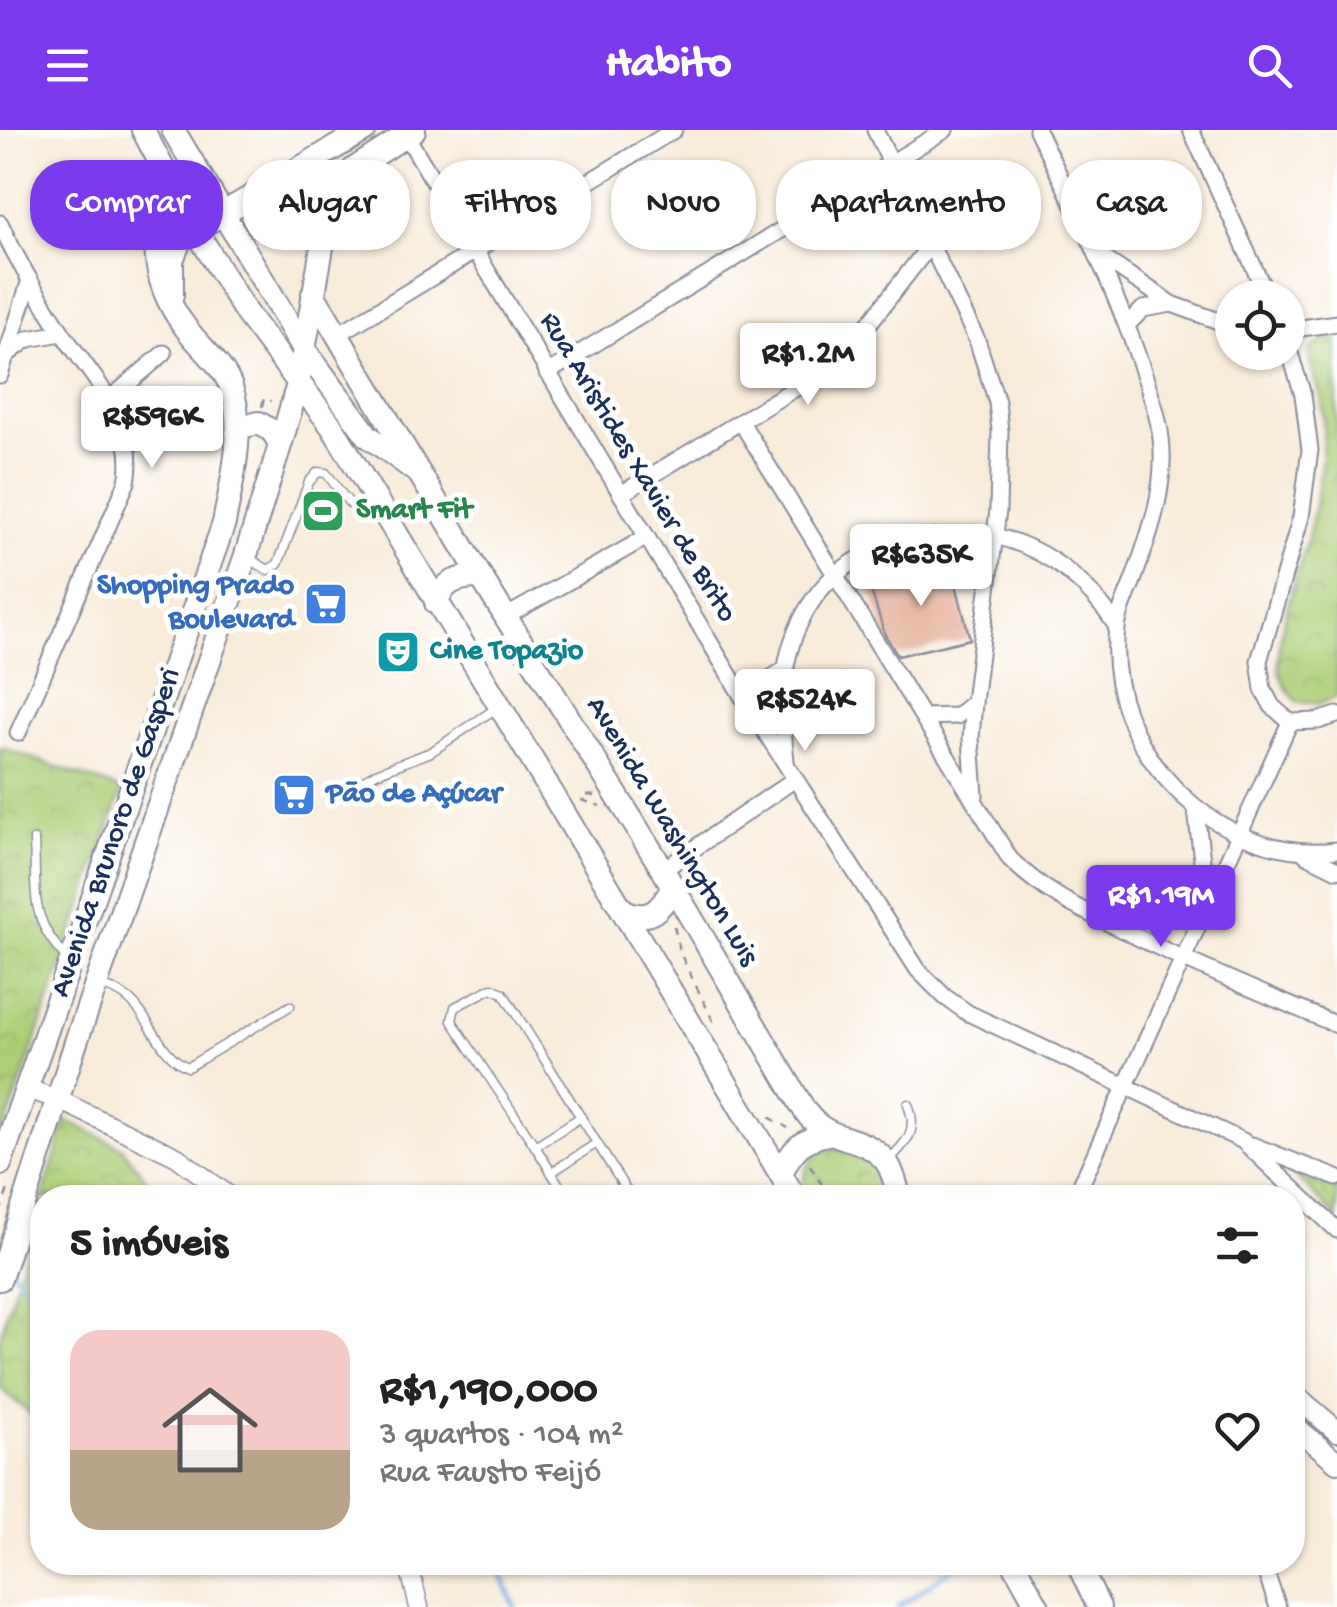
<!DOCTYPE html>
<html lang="pt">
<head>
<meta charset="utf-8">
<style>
  :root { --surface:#fff; --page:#f2f2f2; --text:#222; --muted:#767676; --line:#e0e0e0; --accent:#7c3aed }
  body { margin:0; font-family:"Gochi Hand",sans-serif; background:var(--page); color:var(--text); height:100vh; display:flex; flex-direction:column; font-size:38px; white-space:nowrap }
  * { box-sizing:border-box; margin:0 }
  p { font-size:32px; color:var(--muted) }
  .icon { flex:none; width:55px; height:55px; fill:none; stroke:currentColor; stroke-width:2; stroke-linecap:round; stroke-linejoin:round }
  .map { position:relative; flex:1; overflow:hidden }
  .details { position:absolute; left:30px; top:1055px; width:1275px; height:390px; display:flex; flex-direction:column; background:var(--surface); border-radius:40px; box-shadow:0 2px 8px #0004 }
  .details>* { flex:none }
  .hud { position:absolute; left:30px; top:30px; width:1278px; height:90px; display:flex; gap:20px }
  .tools { position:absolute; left:1215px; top:150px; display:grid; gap:20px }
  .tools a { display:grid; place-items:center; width:90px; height:90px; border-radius:50%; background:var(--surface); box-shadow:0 2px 8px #0004; font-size:50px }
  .price { position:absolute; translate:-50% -85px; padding:0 22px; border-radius:10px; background:#fff; color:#222; font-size:32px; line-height:65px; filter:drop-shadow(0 2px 5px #0008) }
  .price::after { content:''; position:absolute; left:50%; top:60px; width:30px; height:22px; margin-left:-15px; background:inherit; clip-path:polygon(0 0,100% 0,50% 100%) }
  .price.current { background:var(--accent); color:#fff }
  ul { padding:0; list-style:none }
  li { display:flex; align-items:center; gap:30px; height:250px; padding:0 40px }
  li+li { border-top:2px solid var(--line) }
  li span { display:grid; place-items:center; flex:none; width:280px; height:200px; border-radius:30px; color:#555 }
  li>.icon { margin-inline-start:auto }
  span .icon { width:120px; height:120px; fill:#fffc; stroke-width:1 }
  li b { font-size:42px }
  h2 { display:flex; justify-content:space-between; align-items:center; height:120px; padding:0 40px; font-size:42px }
  .pill { padding:0 35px; border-radius:40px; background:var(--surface); box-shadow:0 2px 8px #0004; font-size:35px; line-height:90px }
  .pill.current { background:var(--accent); color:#fff }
  header { display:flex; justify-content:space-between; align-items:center; height:130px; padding:0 40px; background:var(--accent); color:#fff; font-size:45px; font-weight:700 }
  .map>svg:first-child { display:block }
  .park { fill:url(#park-crowns); stroke:#637e6a; stroke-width:2.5 }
  .garden { fill:url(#garden-dots); stroke:#637e6a; stroke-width:2.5 }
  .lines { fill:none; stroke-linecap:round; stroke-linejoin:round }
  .stream { stroke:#75aee5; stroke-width:5 }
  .building { fill:#e5b19b }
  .service-casing { stroke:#8a8d9c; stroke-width:11 }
  .minor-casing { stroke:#8a8d9c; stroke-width:19 }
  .tertiary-casing { stroke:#8a8d9c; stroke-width:21 }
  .secondary-casing { stroke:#8a8d9c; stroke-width:24 }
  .primary-casing { stroke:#8a8d9c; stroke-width:26 }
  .path { stroke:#8a8d9c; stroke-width:2.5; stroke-dasharray:8 8; stroke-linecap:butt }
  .service { stroke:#fff; stroke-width:8 }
  .minor { stroke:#fff; stroke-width:15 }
  .tertiary { stroke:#fff; stroke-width:18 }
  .secondary { stroke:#fff; stroke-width:20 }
  .primary { stroke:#fff; stroke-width:22 }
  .labels { text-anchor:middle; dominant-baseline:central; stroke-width:10; stroke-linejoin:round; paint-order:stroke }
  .street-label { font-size:30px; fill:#1b2f5e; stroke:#fff }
  .leisure-label { font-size:30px; font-weight:bold; fill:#27864d; stroke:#fff; text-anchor:start }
  .shop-label { font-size:30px; font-weight:bold; fill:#366cbe; stroke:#fff; text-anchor:end }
  .culture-label { font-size:30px; font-weight:bold; fill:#0d838f; stroke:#fff; text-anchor:start }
</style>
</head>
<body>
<header><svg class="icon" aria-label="menu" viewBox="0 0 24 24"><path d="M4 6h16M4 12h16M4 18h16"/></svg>Habito<svg class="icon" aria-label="search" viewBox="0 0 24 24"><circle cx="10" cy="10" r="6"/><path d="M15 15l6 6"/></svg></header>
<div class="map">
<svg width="1337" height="1477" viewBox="0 0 1337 1477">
  <defs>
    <pattern id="park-crowns" width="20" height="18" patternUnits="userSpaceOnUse" patternTransform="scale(2.5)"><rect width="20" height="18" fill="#abcd75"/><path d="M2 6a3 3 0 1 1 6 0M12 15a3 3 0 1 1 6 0" fill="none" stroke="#93b068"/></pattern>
    <pattern id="garden-dots" width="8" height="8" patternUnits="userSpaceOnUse" patternTransform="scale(2.5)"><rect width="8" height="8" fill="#abcd75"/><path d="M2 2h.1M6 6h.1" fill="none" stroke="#93b068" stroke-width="1.8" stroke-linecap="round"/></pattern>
  </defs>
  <rect width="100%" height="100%" fill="#fff"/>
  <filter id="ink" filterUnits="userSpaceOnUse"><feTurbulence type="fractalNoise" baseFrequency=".01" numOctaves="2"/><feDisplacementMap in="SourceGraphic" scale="20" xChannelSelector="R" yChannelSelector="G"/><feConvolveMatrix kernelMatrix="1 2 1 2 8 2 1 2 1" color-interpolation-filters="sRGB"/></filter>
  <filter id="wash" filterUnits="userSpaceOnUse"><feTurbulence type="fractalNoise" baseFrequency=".0048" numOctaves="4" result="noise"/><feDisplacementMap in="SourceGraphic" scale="40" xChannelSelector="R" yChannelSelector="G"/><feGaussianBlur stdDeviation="2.25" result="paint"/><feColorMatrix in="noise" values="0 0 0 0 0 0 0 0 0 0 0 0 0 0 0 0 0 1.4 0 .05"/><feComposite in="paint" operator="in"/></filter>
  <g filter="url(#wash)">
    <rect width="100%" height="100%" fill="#f8ebd9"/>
    <g class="park">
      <path d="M1337 207V567L1320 574 1298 572C1289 563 1281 552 1279 539 1275 500 1302 435 1311 395 1319 357 1327 312 1322 272 1320 254 1307 239 1310 220L1323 211Z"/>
      <polygon points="0,617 122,660 0,1013"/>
      <polygon points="66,990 122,1018 160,1067 42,1068 42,1294 0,1258 0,1206"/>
      <path d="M845 1017C871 1027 888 1036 887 1067H811L803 1052 807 1037 820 1021Z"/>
    </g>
    <polygon class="garden" points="1292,1042 1337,1060 1337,1088"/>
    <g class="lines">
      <g class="stream">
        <polyline points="12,1141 42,1169"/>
        <polyline points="496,1432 515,1477"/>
        <polyline points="898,1477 956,1436"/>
      </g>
    </g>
    <g id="blocks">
      <polygon class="building" points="906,434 951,436 970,509 898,526 885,505 871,460"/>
    </g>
  </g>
  <g filter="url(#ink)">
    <use href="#blocks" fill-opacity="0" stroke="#8a8d9c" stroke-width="2.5"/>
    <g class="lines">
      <defs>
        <g id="service">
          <path d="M250 429 268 440 278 434 309 352 318 342 326 343C340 359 352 388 375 380"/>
          <polyline points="347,660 376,643 431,622 498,577"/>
          <path d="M34 710C37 764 28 790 69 830"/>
          <path d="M100 855C107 858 116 860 123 865 150 882 158 926 188 937L290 876"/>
          <polyline points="597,1013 631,1068"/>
          <polyline points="535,1016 452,891 455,877 492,858 503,863 597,1013 552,1042"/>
          <path d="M890 1029C908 1011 918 1000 908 974"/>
          <polyline points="567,1068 535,1016 581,987"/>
        </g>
        <g id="minor">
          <polyline points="875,0 977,210 997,272 1000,301 998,380 974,572 971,608 975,666"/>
          <path d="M1037 0C1075 77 1113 153 1141 235 1149 259 1158 283 1161 308 1167 357 1150 403 1134 448 1128 464 1119 481 1117 498 1102 618 1217 735 1337 720"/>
          <polyline points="1191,0 1268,168"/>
          <polyline points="406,5 742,566 918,840 945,867 968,883 1243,1011 1337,1100"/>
          <path d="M0 93C17 131 39 167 61 201 92 248 139 292 127 352L18 603"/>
          <polyline points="1100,126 1172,174 1232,196"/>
          <polyline points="1127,195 1143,179 1172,174"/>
          <polyline points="1288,200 1337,193"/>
          <polyline points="337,205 674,0"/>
          <polyline points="1288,217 1303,265 1310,320 1301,387 1259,531 1263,559 1272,576 1290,592"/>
          <polyline points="5,226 28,209 62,203"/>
          <polyline points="547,243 945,0"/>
          <polyline points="0,245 30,150"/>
          <polyline points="110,269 164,223"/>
          <path d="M741 292 1010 729C1046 765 1088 783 1133 805 1200 838 1269 866 1337 895"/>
          <polyline points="621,364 832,236 854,213 930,115"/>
          <polyline points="507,486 647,407"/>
          <polyline points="742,566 784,540"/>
          <polyline points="924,587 957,586 974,572"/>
          <polyline points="1290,592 1318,591 1337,585"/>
          <path d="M786 631C780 576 779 524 809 476 842 422 902 407 961 406 973 406 987 404 999 407 1049 420 1090 454 1117 497"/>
          <polyline points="1196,680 1207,774"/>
          <polyline points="1305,724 1337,740"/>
          <polyline points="663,740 795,649"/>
          <polyline points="1252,1015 1337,1048"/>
          <polyline points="1075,1068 1290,592"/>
          <polyline points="1262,1432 1278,1477"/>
        </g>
        <g id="tertiary">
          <polyline points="28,959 59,970 177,1027 232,1068"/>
          <polyline points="408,1432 419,1477"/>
        </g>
        <g id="secondary">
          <polyline points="1292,1263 1337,1301"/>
          <polyline points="1292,1294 1337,1332"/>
        </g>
        <g id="primary">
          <polyline points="143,0 194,97 246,183 333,298 795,1068"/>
          <polyline points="173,0 304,219 368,306 416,341"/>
          <polyline points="303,39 319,62 326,95"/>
          <path d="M313 164 481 447 663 740 805 981C829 1015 860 1002 885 1030 893 1040 896 1056 900 1068"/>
          <polyline points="172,165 172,130 181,108 365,0"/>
          <polyline points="237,303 240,297 259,293 272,301 280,313"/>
          <path d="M436 473C444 451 458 447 481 447"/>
          <path d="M625 781C650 793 661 779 673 757"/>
          <path d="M0 1034 224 393C232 351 246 299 231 257 224 238 207 223 194 208 148 155 150 110 169 45"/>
          <path d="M781 1044C791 1020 802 1009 828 1004"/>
          <polyline points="0,1149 76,912 246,425 282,309 298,254 326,95 340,57 354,39 414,0"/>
          <polyline points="1013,1432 1038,1477"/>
          <polyline points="1077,1432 1099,1477"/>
        </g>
      </defs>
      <use href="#service" class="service-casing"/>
      <use href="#minor" class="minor-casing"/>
      <use href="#tertiary" class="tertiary-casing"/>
      <use href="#secondary" class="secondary-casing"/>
      <use href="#primary" class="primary-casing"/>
      <g class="path">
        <polyline points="262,277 264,268 271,271"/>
        <polyline points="595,666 587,665 581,670 600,676"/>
        <polyline points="674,796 681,825 717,899"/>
        <polyline points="769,987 788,998"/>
        <polyline points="810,1035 830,1068"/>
        <polyline points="0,1083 10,1053"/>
      </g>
      <use href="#service" class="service"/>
      <use href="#minor" class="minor"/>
      <use href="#tertiary" class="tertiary"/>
      <use href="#secondary" class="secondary"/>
      <use href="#primary" class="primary"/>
    </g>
  </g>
  <defs>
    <symbol id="stadium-square" viewBox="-11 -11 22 22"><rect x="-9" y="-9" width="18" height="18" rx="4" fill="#2e9e5b" stroke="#fff"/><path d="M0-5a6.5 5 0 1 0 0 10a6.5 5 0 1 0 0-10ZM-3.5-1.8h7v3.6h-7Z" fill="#fff"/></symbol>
    <symbol id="supermarket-square" viewBox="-11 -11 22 22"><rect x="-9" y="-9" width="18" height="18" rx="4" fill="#3f7fe0" stroke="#fff"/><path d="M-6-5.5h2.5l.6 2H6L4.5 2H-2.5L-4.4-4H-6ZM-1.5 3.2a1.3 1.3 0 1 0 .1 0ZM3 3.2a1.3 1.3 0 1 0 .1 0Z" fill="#fff"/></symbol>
    <symbol id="theatre-square" viewBox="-11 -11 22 22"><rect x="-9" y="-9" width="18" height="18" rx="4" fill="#0f9aa8" stroke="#fff"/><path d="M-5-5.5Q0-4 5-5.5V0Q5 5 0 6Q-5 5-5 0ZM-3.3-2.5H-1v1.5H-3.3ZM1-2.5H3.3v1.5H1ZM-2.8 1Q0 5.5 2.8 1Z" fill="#fff"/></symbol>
  </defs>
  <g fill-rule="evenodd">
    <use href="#stadium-square" x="298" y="356" width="50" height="50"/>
    <use href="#supermarket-square" x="301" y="449" width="50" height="50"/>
    <use href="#theatre-square" x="373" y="497" width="50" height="50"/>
    <use href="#supermarket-square" x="269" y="640" width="50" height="50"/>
  </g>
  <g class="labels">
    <g class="street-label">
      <text transform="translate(637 338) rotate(59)">Rua Aristides Xavier de Brito</text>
      <text transform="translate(671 702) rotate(59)">Avenida Washington Luis</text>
      <text transform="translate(117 703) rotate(-71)">Avenida Brunoro de Gasperi</text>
    </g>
    <g class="leisure-label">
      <text x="356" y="381">Smart Fit</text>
    </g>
    <g class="shop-label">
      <text x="294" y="457">Shopping Prado<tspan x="294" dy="34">Boulevard</tspan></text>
      <text x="326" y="665" text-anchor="start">Pão de Açúcar</text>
    </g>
    <g class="culture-label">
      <text x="430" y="522">Cine Topazio</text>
    </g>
  </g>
</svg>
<div class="tools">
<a><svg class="icon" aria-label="locate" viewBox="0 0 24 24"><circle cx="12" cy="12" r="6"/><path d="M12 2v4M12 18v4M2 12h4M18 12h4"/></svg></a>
</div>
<b class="price" style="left:808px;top:278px">R$1.2M</b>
<b class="price" style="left:152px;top:341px">R$596K</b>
<b class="price" style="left:921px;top:479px">R$635K</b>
<b class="price" style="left:805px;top:624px">R$524K</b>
<b class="price current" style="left:1161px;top:820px">R$1.19M</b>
<div class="hud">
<a class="pill current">Comprar</a>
<a class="pill">Alugar</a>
<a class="pill">Filtros</a>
<a class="pill">Novo</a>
<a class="pill">Apartamento</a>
<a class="pill">Casa</a>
</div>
<section class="details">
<h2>5 imóveis<svg class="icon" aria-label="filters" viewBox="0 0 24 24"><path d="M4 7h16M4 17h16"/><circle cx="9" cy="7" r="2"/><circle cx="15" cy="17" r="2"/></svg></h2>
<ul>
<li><span style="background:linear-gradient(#f6c9c9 60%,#b9a48a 0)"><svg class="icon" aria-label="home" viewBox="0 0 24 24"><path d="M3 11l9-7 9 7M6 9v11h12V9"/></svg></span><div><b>R$1,190,000</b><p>3 quartos · 104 m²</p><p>Rua Fausto Feijó</p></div><svg class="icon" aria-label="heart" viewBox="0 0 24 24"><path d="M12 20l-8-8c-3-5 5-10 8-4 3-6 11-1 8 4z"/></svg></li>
</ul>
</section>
</div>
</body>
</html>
